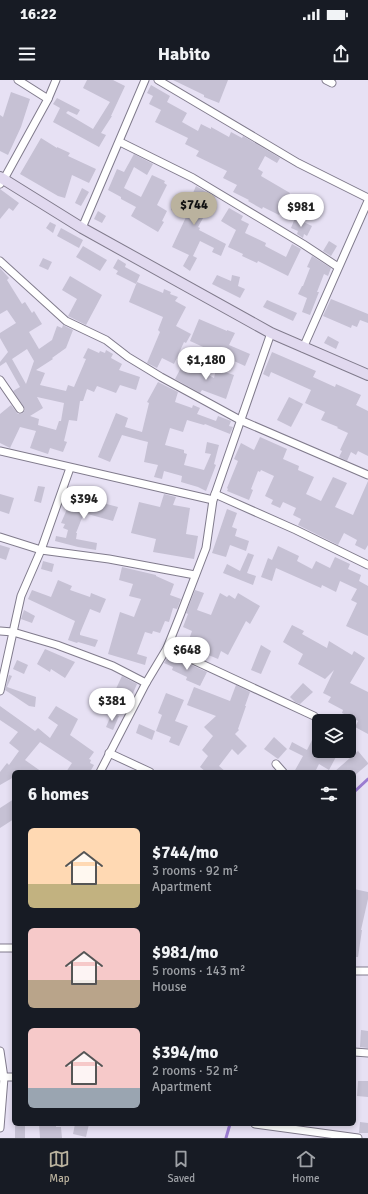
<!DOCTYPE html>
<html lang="en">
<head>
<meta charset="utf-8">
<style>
  :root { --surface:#171b24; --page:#20242c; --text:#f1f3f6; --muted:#9ea1a6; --line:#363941; --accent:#bab29e }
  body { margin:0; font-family:Signika,sans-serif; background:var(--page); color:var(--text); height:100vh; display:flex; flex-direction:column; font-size:15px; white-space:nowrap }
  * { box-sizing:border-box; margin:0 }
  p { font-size:13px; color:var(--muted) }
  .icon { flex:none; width:22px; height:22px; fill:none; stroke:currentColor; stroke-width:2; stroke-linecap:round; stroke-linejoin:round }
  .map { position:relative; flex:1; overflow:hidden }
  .details { position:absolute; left:12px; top:690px; width:344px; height:356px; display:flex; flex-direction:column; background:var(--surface); border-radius:6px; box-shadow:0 2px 6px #0003 }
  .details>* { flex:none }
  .fabs { position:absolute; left:312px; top:634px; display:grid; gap:8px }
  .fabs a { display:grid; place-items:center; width:44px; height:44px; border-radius:6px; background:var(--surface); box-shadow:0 2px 6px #0003; font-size:20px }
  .price { position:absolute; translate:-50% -34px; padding:0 9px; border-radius:14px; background:#fff; color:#222; font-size:13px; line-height:26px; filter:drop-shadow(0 1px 2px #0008) }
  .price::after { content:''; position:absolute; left:50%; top:24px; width:12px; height:9px; margin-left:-6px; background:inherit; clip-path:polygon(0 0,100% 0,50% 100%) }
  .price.selected { background:var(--accent); color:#111 }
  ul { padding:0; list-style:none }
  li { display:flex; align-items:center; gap:12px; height:100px; padding:0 16px }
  li span { display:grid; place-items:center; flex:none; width:112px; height:80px; border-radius:6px; color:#555 }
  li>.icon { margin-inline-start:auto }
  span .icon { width:48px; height:48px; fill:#fffc; stroke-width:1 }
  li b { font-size:17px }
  h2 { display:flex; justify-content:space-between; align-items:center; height:48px; padding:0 16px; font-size:17px }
  .status { display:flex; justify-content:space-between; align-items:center; height:28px; padding:0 20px; background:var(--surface); direction:ltr }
  .status svg { height:11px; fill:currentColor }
  header { display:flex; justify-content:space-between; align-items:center; height:52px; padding:0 16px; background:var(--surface); font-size:18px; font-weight:700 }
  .tab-bar { display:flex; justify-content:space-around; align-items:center; height:56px; border-top:1px solid var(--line); background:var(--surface); font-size:11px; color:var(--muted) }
  .tab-bar a { display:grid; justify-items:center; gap:2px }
  .tab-bar .selected { color:var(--accent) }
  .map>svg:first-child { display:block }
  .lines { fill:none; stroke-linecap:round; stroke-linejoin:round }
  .stream { stroke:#9b7cd1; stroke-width:3 }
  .building { fill:#c6c1d4; fill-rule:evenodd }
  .street-casing { stroke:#807b8c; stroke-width:9 }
  .secondary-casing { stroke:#807b8c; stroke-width:12 }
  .street { stroke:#fff; stroke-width:7 }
  .secondary { stroke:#e1d9ef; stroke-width:10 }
</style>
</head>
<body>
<div class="status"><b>16:22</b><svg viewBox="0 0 49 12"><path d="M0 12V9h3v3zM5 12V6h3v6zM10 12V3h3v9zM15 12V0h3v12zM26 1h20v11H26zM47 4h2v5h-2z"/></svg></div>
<header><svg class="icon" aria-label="menu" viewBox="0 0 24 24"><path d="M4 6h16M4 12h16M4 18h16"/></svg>Habito<svg class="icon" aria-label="share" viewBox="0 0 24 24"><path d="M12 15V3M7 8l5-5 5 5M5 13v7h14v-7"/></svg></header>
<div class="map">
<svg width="368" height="1058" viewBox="0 0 368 1058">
  <rect width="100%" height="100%" fill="#e7e1f4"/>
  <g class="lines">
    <g class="stream">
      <polyline points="354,712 368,699"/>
      <polyline points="226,1058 230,1044"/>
    </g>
  </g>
  <g class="building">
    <polygon points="87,0 113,0 125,6 111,36 112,36 101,53 106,55 99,67 53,42 60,28 53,24 57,18 80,30 77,35 68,31 66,33 93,49 110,22 83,8"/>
    <polygon points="173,0 228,0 219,23 204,17 204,15"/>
    <polygon points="151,5 170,16 167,22 187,33 182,42 198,51 201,44 211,49 211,47 229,57 231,52 242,58 243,56 280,78 277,83 265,76 258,89 263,92 261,96 290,113 279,135 263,127 262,129 248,121 249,120 233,112 237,105 223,98 227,91 196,76 199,71 185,64 188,58 155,42 161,30 149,24 153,16 147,13"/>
    <polygon points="11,12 30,19 21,47 8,75 0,71 0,35 3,37"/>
    <polygon points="41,58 57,68 57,67 70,73 68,76 96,89 89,103 72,95 65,118 58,116 20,94"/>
    <polygon points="134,74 153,84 147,95 134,87 124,108 141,117 152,95 165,101 164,103 167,105 157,125 167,131 162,141 164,142 158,152 131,136 136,127 121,119 121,117 108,110 117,89 124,92"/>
    <polygon points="196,106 215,117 198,147 200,148 199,150 226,164 221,176 212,172 214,168 200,161 193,176 197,178 190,191 183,186 189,175 172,167 186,137 171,130 177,115 190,120"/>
    <polygon points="82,108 89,112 81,126 75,123"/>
    <polygon points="0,109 19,123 13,131 9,128 0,139"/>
    <polygon points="229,128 243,136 241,140 249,144 245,153 266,163 265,166 286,177 292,164 301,169 288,196 258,181 257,183 242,176 243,174 228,167 236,150 221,141"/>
    <polygon points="98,131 106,136 102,143 94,139"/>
    <polygon points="295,138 312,146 307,156 304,154 303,158 297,154 298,151 291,148"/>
    <polygon points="50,142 56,145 53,153 46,148"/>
    <polygon points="61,148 83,160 79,168 57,156"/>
    <polygon points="329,161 337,166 331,176 323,171"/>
    <polygon points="83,166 107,180 100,191 76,177"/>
    <polygon points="312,176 331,188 328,196 324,194 317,212 319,212 310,235 302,232 307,218 298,214 302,206 303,206 310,188 307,187"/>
    <polygon points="43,178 52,182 48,190 39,186"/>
    <polygon points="118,179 126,184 125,187 140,195 136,204 116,194 118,191 113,188"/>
    <path d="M0 188 9 198 7 200 22 224 25 222 32 233 34 231 42 244 29 252 39 269 52 260 57 246 62 248 63 245 73 250 66 268 52 278 53 279 36 290 45 293 40 305 66 311 68 305 74 307 86 279 83 278 88 268 99 273 100 271 105 273 106 270 113 274 111 278 122 284 119 290 140 297 136 310 120 305 116 313 97 306 94 312 87 309 83 321H80L77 341 69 340 64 361 67 362 63 372 50 368 48 374 30 368 36 351 20 347 10 368 0 363V334L11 325 18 334 23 333 25 329 13 311 20 307 6 282 0 286V282L8 272 0 258V253L16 243 7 230 0 234ZM27 269 34 281 26 304 12 279ZM37 317 64 323 61 341H59L56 350 38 345 39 339 30 336 43 328Z"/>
    <polygon points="217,195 231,201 232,195 240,197 238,206 245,209 240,218 212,204"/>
    <polygon points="70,196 102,215 86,245 68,236 77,219 62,210"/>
    <polygon points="137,202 163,213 164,209 171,212 170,214 178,217 175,221 186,227 176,246 191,254 186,263 184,262 174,284 162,278 157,288 147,283 160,252 158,250 163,237 129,222"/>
    <polygon points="331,219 368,234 368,243 360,240 357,247 352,245 351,248 323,236"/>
    <polygon points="267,220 297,233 293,241 263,227"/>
    <polygon points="199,239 227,251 227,250 235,253 229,265 250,274 245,286 190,261"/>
    <polygon points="328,256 339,262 336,269 324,263"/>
    <polygon points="272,272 316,291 313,297 335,307 336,304 361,315 356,325 368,331 368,376 358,371 356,375 351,372 347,381 339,377 342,371 340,370 348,353 337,348 338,347 321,340 325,332 305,323 311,310 271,292 269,297 263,294"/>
    <polygon points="184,282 214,298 216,289 234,295 226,319 202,310 200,313 175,299"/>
    <polygon points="158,302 178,312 175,322 192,328 193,325 200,328 197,334 216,341 218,336 231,341 229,346 233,347 230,354 205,344 204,345 187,340 183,352 170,348 165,365 184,370 184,373 187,374 184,385 204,390 211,374 205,373 207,362 219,365 214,384 216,385 206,411 198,407 181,402 182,396 164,391 162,399 154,397 158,385 144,382 148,362 140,360 122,355 110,382 98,377 116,333 128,338 125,347 142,352 149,323 147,322"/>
    <polygon points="289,317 303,324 291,347 277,340"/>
    <polygon points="260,357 287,369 283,379 299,386 298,390 314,397 306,414 321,421 333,397 347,403 335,427 353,435 368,401 368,465 365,470 355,465 357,460 344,453 338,465 298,445 301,439 293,435 296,428 283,422 280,428 271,424 273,420 265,416 274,396 261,390 260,392 258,391 251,409 253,410 249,420 227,411 228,409 227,408 238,381 234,379 241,363 254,370"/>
    <polygon points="38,406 45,407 41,423 34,421"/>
    <polygon points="0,414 14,418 9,434 0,431"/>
    <polygon points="164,414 176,417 173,425 190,428 186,454 198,456 194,479 153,472 156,459 131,453 139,422 160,427"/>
    <polygon points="76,416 118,427 113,441 84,433 76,453 77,453 76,459 97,463 96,470 78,467 55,461 56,456 66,458 68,450 63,448 65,444 61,443 67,429 70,430"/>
    <polygon points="227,429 237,433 232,447 237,449 235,456 249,461 246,471 230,465 226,477 212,473"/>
    <polygon points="0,465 10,468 6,480 0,478"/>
    <polygon points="278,466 299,476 297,481 312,489 316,481 330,488 335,477 350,484 348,489 361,495 359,501 368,506 368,556 346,546 357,523 351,520 357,509 340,501 336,512 322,505 321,508 276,488 272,501 261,497 268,478 272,480"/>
    <polygon points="248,473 254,475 247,493 256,496 253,505 223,493 227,484 240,491"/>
    <polygon points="43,481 54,484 52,492 41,489"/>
    <polygon points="122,487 156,495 156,496 174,504 170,515 181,519 177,529 173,528 169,542 165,541 160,553 153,551 152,554 145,552 137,574 147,577 145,585 108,574 120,532 134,537 141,519 129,516 133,504 119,500"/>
    <polygon points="58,500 72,506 70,510 90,517 91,513 106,519 100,533 90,529 80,553 80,555 98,560 95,567 78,562 77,563 68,560 75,541 28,519 32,510 51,517"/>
    <polygon points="195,510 204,513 197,530 211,535 220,513 227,517 229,515 235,519 238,513 260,526 250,544 246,541 228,575 221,571 218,579 206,574 204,580 185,571 192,551 183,547 188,534 186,533"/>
    <polygon points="24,530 35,536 32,543 21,539"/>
    <polygon points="292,545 304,551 302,554 327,568 329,561 352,575 354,571 365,578 350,603 368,612 368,654 355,647 358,641 342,633 343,630 328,622 331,617 323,613 334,590 325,599 298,584 303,574 283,562"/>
    <polygon points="261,565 271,571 261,594 251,590"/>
    <polygon points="45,569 75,582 65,598 51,589 50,592 37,584"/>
    <polygon points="168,577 179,582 180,580 207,592 200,606 186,600 187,597 172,590 173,587 164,583"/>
    <polygon points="17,580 28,585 24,594 13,589"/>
    <polygon points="9,595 12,596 7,607 36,617 35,627 29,626 5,610"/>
    <polygon points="122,596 137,604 130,620 114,613"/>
    <polygon points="303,603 313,612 300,624 295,622 290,617"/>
    <polygon points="236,605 250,612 245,626 246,626 238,649 239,650 235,654 247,666 238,675 232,669 219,686 226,692 206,692 200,687 208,676 202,670 213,656 204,647 216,636 187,625 194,607 230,621"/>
    <polygon points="99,609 110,613 105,627 94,622"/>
    <polygon points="166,613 184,620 175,641 188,646 179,666 169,662 171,657 156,651 162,635 158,633"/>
    <polygon points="0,626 35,651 38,648 50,658 58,645 48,638 56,626 78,639 70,655 94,672 89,679 91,680 90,683 94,685 90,692 66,692 72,683 40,662 25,680 42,692 14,692 14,697 0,705 0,692 7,683 9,685 19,671 9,663 18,652 0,640"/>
    <polygon points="112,633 119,636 113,650 106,647"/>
    <polygon points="139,644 155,651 152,660 136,653"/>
    <polygon points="319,646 319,671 334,671 338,673 329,690 319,684 315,692 294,692 303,676 289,669 292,662 307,670"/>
    <polygon points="274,657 287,669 278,679 264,669"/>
    <polygon points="358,671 368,683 368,684 354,696 354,692 334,692"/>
    <polygon points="14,719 14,739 0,748 0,728"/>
    <polygon points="354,809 368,812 368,819 361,850 362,850 358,877 354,877"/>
    <polygon points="361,950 368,951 368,968 360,967"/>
    <polygon points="358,1001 368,1001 368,1017 357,1016"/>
    <polygon points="360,1042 368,1043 368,1053 359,1053"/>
    <rect x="15" y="1044" width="10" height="14"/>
    <polygon points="39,1044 56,1044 56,1047 61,1047 62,1058 40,1058"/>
    <polygon points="75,1044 89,1044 86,1057 73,1054"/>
  </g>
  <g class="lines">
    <defs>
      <g id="street">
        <polyline points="18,0 48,19"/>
        <polyline points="158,0 298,83 368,118"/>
        <polyline points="326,0 332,3"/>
        <polyline points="120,62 193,98 303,164 338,187"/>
        <polyline points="0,104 4,99 48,19 56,0"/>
        <polyline points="82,148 145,0"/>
        <polyline points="0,181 66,241 106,260 128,277 161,297 240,340 368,395"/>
        <polyline points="303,268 368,121"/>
        <polyline points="0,300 20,329"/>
        <polyline points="0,371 213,420"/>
        <polyline points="215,414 296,450 368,485"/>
        <polyline points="0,457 41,470 109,479 195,495"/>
        <polyline points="0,551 13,552 57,565 113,586 146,603"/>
        <polyline points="167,568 314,636"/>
        <polyline points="0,611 21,516 41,470 70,388"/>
        <polyline points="109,673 150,692"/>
        <polyline points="276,684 283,692"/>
        <polyline points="100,692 146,603 167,568 181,533 206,468 213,420 271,253"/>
        <polyline points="0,868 14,868"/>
        <polyline points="354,891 368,891"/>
        <polyline points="0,971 4,998 0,1048"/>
        <polyline points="354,972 368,973"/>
        <polyline points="0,997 14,997"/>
        <polyline points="255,1044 358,1058"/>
      </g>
      <polyline id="secondary" points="0,97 82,148 271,253 368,295"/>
    </defs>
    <use href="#street" class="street-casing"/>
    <use href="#secondary" class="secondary-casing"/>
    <use href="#street" class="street"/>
    <use href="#secondary" class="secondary"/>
  </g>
</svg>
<div class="fabs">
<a><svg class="icon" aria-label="layers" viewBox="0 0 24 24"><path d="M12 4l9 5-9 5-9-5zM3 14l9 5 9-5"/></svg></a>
</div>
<b class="price selected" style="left:194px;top:146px">$744</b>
<b class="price" style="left:301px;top:148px">$981</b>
<b class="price" style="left:206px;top:301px">$1,180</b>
<b class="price" style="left:84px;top:440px">$394</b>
<b class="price" style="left:187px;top:591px">$648</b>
<b class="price" style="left:112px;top:642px">$381</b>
<section class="details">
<h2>6 homes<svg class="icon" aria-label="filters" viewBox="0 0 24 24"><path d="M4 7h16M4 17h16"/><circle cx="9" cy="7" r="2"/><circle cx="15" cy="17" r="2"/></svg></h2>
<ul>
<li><span style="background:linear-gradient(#ffd9b3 70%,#c2b280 0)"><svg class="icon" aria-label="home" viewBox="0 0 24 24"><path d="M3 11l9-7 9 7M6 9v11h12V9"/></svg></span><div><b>$744/mo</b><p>3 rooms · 92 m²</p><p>Apartment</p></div></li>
<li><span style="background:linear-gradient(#f6c9c9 65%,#b9a48a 0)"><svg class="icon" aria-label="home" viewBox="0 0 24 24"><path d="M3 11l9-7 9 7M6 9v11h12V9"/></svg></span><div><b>$981/mo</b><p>5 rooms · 143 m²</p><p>House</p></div></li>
<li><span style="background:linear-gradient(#f6c9c9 75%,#9aa5b1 0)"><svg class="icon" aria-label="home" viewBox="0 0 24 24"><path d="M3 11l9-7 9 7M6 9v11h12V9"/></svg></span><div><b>$394/mo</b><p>2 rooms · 52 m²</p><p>Apartment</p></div></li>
</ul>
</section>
</div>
<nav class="tab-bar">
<a class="selected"><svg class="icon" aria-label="map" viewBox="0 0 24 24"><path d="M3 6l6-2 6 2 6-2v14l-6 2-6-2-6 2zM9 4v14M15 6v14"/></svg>Map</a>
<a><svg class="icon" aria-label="saved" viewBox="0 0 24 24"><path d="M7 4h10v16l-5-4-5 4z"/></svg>Saved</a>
<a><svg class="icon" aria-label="home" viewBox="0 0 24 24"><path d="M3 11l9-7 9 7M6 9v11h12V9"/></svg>Home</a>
</nav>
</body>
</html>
